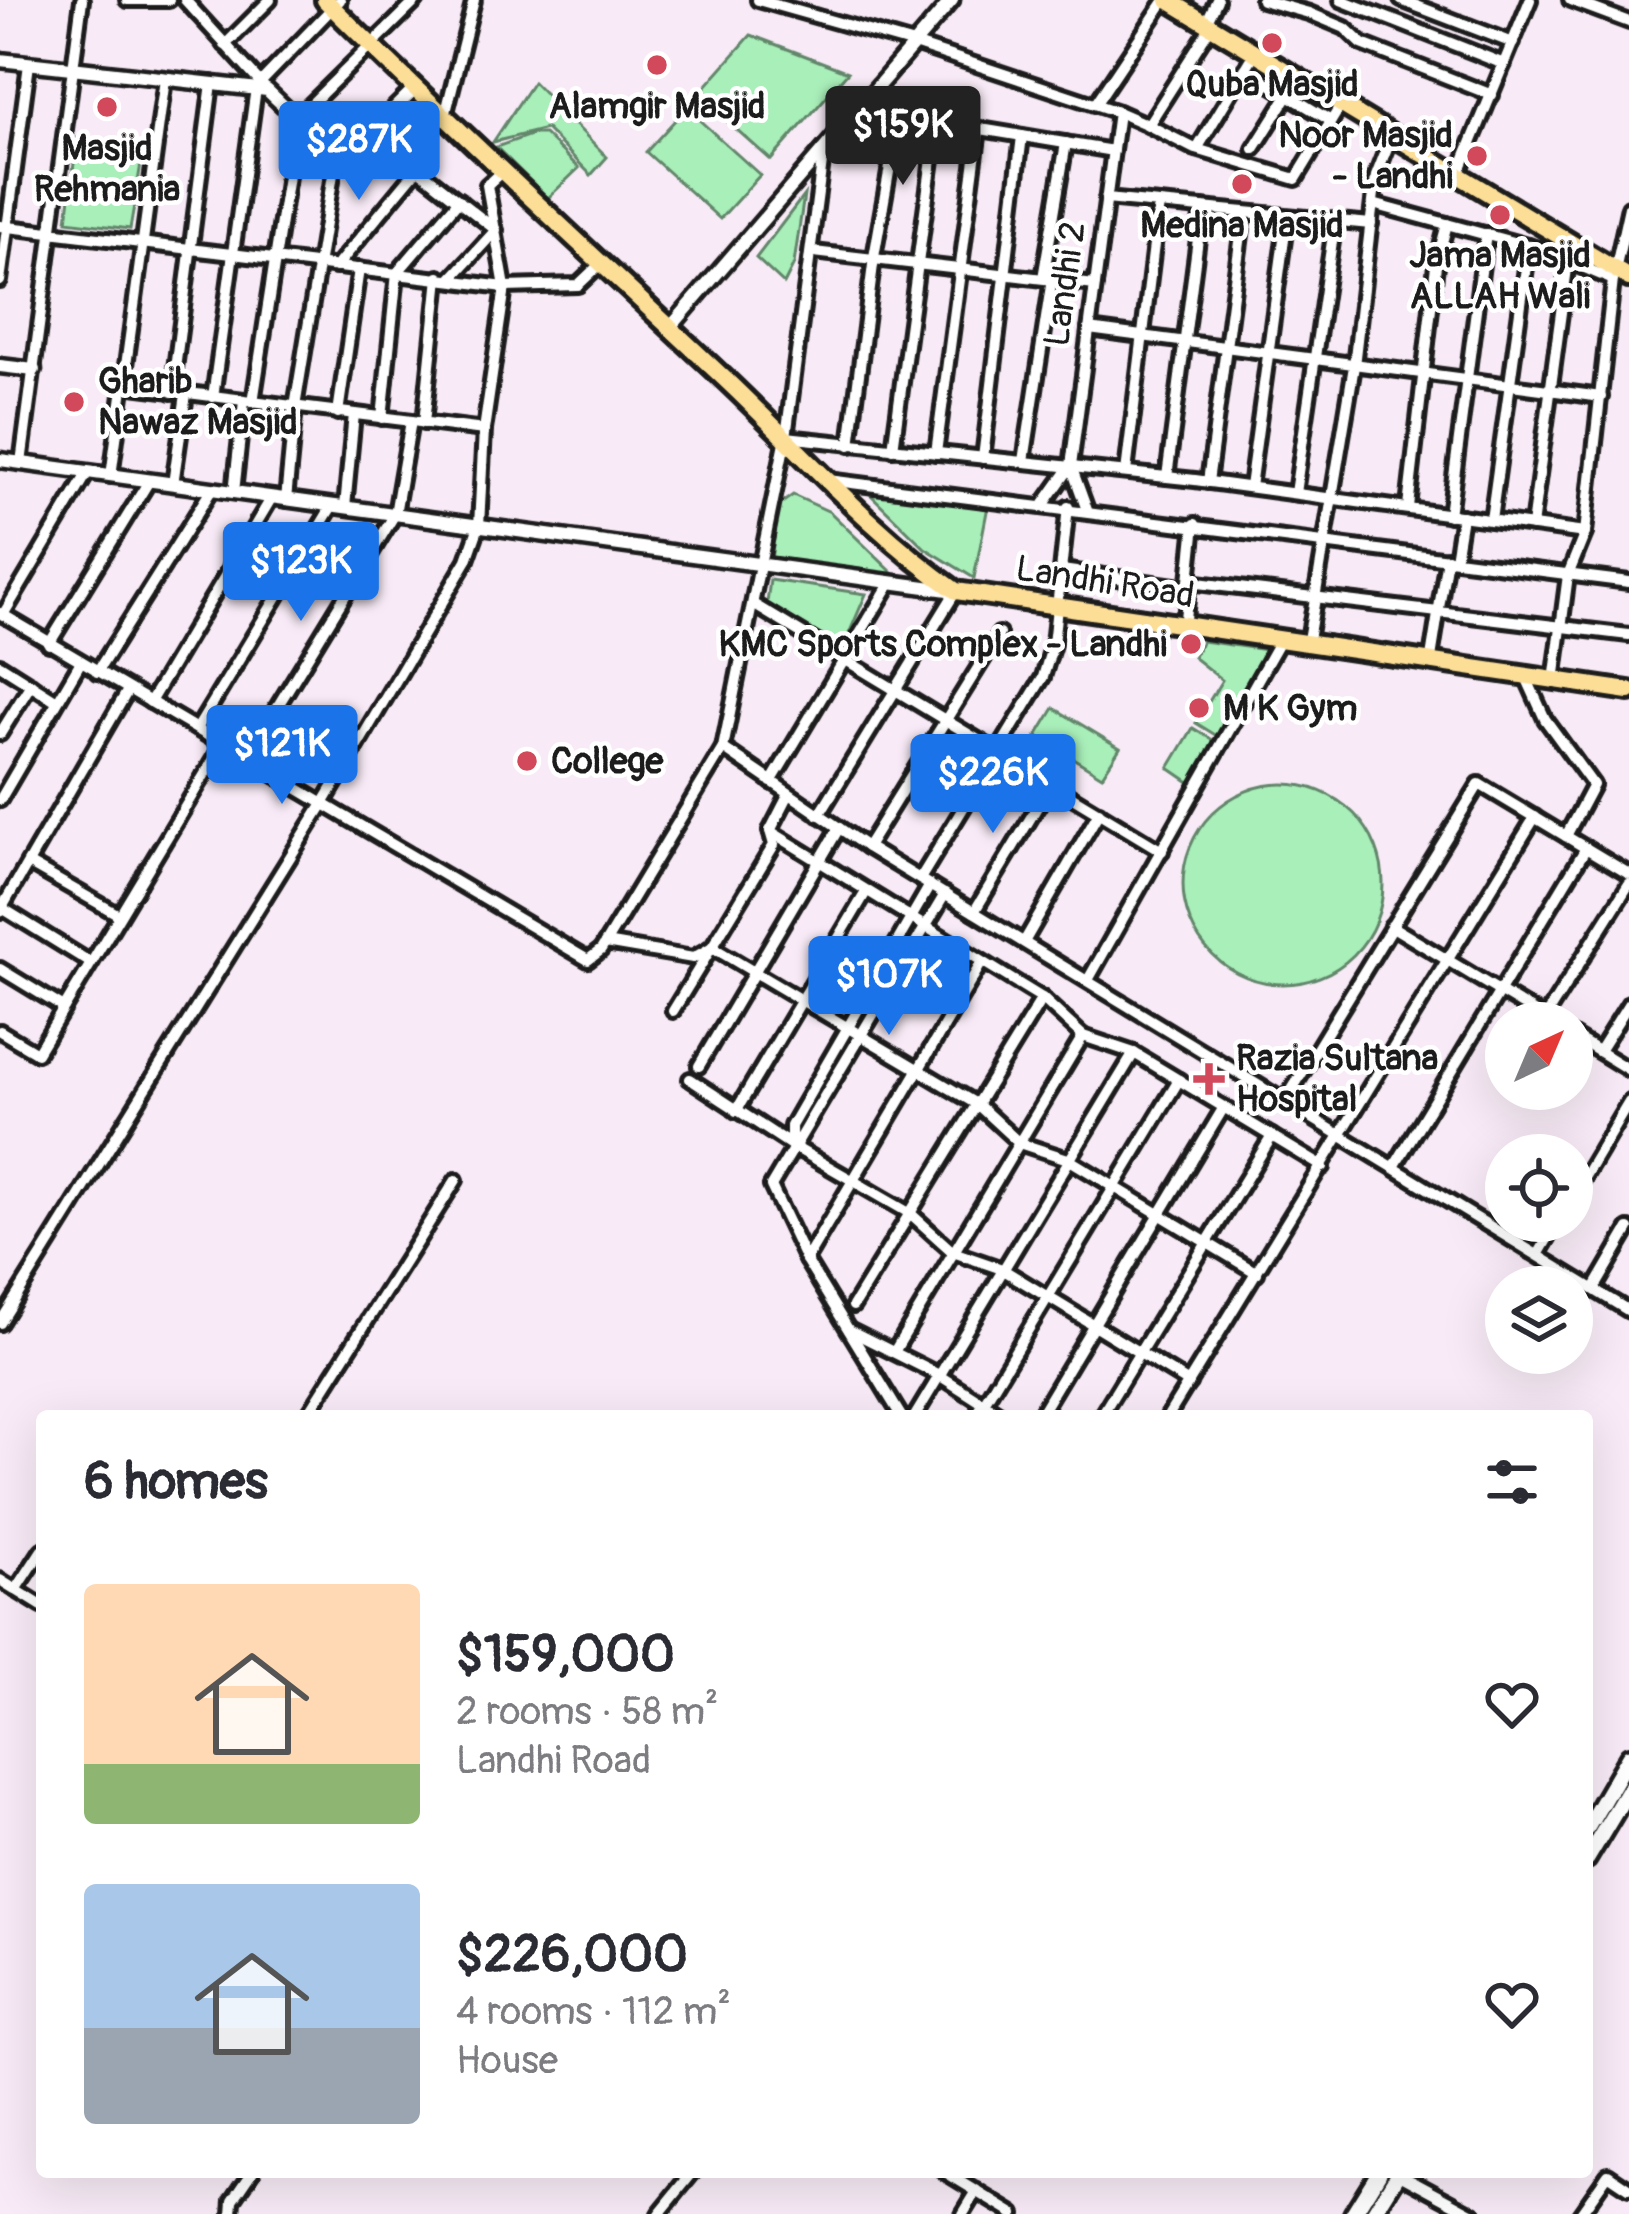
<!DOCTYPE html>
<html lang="en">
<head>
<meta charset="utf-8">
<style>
  :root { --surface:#fff; --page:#f7f7f7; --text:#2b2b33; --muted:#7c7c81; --accent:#1a73e8 }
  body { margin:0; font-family:Pangolin,sans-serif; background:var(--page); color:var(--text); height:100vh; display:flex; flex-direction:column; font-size:45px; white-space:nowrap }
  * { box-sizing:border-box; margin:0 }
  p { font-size:39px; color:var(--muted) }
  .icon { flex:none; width:66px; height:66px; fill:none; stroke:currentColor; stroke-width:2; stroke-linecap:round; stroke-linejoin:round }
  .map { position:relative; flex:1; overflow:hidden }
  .sheet { position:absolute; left:36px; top:1410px; width:1557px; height:768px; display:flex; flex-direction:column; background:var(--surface); border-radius:12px; box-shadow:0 12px 48px #0002 }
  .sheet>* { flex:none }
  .needle { width:78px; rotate:44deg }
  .tools { position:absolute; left:1485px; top:1002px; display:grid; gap:24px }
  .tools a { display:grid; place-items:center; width:108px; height:108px; border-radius:50%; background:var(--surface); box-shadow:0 12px 48px #0002; font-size:60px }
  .price { position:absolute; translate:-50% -102px; padding:0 27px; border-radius:12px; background:var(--accent); color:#fff; font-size:39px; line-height:78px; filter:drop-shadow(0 3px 6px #0008) }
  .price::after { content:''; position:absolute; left:50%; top:72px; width:36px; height:27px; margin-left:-18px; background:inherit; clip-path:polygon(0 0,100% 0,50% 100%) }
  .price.selected { background:#222; color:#fff }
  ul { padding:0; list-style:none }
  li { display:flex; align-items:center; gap:36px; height:300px; padding:0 48px }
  li span { display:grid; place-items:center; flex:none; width:336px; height:240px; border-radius:12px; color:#555 }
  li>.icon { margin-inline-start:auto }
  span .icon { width:144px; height:144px; fill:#fffc; stroke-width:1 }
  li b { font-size:51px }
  h2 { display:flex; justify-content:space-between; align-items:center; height:144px; padding:0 48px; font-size:51px }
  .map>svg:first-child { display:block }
  .green { fill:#a9efba; stroke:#62866b; stroke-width:3 }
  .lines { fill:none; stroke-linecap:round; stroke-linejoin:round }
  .minor-casing { stroke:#1c1c1c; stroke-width:20 }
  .tertiary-casing { stroke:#1c1c1c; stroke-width:21 }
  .secondary-casing { stroke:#1c1c1c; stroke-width:24 }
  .primary-casing { stroke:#1c1c1c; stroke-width:26 }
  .minor { stroke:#fff; stroke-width:10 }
  .tertiary { stroke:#fff; stroke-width:12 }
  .secondary { stroke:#fff; stroke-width:15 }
  .primary { stroke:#fcde96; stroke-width:16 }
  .poi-dot { fill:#d1495b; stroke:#fff; stroke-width:4.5 }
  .labels { text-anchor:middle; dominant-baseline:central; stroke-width:9; stroke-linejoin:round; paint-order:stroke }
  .poi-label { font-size:36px; font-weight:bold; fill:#1c1c1c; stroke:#fff }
  .street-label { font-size:36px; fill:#1c1c1c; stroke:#fff }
</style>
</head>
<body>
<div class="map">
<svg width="1629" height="2214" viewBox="0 0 1629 2214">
  <rect width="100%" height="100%" fill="#f8ebf7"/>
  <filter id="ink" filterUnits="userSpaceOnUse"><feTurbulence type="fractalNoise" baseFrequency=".00833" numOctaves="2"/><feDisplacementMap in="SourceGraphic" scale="24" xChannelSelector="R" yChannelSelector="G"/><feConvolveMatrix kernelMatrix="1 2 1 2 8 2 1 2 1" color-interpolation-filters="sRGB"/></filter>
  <g filter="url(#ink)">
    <g class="green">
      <polygon points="751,35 848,72 771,160 698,95"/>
      <polygon points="533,82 607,157 591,175 546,129 493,142"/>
      <polygon points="686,108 760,175 720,219 646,152"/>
      <polygon points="533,134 544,134 579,168 548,198 496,147"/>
      <polygon points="77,138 144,146 130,229 67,221"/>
      <polygon points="804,195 794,264 784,284 756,258"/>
      <polygon points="868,492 988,506 974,578 925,548"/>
      <polygon points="793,495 830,512 895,575 771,559 779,505"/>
      <polygon points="770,580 866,594 842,650 767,603"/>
      <polygon points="1202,641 1267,650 1217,736 1196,723 1222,680 1193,657"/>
      <polygon points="1054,708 1120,748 1102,776 1037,736"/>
      <polygon points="1193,728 1216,742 1191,783 1169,768"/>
      <circle cx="1283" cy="884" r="100"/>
    </g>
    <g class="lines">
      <defs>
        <g id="minor">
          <polyline points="127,0 169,0"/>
          <polyline points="185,0 267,90"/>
          <polyline points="758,0 914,44 1118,112 1071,466 1044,504"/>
          <polyline points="1262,0 1309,13 1345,28 1362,44 1492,95"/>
          <polyline points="1341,0 1504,64"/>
          <polyline points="1401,0 1513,43"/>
          <polyline points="1570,0 1629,22"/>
          <polyline points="1206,23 1217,0"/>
          <polyline points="225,45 270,0"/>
          <polyline points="1245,69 1331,121"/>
          <polyline points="260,83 340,0"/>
          <polyline points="1096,103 1165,0"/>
          <polyline points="860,109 1113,151"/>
          <polyline points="1118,112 1148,125 1211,26"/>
          <polyline points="445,116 474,0"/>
          <polyline points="1148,125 1193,148 1296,179 1341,105"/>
          <polyline points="371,132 496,230 451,279"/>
          <polyline points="1197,149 1255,53"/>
          <polyline points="1254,149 1288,95"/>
          <polyline points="1458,175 1530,0"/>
          <polyline points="1106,199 1371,224"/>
          <polyline points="1373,204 1542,250 1613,280"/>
          <polyline points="0,226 505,287 578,285 598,266"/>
          <polyline points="814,252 1095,285"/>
          <polyline points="336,267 418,168"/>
          <polyline points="1043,278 1066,143"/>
          <polyline points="0,281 29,64"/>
          <polyline points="1089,329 1601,397"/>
          <polyline points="124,385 484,430"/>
          <polyline points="172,392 212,83"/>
          <polyline points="213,397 256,88"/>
          <polyline points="253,402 297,118 417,0"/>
          <polyline points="338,413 359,269"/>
          <polyline points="382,418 397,273 459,200"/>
          <polyline points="424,423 439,277"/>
          <polyline points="786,437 1195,480 1585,533"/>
          <polyline points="850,445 874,257 899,116"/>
          <polyline points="893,449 937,122"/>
          <polyline points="936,453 979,129"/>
          <polyline points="983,458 1022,136"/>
          <polyline points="1024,461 1052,279"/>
          <polyline points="21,463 82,0"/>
          <polyline points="1071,466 1087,510"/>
          <polyline points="1126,472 1159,204"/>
          <polyline points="111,476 165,79"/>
          <polyline points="1167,477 1202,208"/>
          <polyline points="828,480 1629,582"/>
          <polyline points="1208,482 1244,212"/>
          <polyline points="173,484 186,394"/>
          <polyline points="1250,487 1287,217"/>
          <polyline points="234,492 244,401"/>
          <polyline points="1295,493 1335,221"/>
          <polyline points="286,500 295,407 336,156"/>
          <polyline points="345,507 354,414"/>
          <polyline points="1408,507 1436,265 1447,224"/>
          <polyline points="1449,515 1486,234"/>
          <polyline points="1491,520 1529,246"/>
          <polyline points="1532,526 1568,261"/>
          <polyline points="1455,559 1462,516"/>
          <polyline points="1062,570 1188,588"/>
          <polyline points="1189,582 1629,635"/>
          <polyline points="753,604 1162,851"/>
          <polyline points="0,613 588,960 601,950 723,748 786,437 823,154"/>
          <polyline points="3,615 88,472"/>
          <polyline points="1184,628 1195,524"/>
          <polyline points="49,644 149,481"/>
          <polyline points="1307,646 1354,366 1376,176 1392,135"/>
          <polyline points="1430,664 1447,558"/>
          <polyline points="0,665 57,701"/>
          <polyline points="97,672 212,489"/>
          <polyline points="1526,677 1545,719 1593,785 1566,836"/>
          <polyline points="1554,681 1568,575 1585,533 1613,280 1629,207"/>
          <polyline points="150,702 272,497"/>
          <polyline points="197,729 332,506"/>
          <polyline points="0,734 31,684"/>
          <polyline points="723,748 867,847 1629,1311"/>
          <polyline points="246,758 395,514 411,421"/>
          <polyline points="771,782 891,582"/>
          <polyline points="0,800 80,663"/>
          <polyline points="819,815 956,591"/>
          <polyline points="770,831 1042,998 1083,1036 1134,1053 1323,1167"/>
          <polyline points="867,847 999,634"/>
          <polyline points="28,863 119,915"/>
          <polyline points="920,879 1043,677 1053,644 1068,507"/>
          <polyline points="2,908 91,963"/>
          <polyline points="0,911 128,690"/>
          <polyline points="974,912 1051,784"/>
          <polyline points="1391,926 1552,1023"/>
          <polyline points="1024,942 1099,812"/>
          <polyline points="605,943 693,958 712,947 978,1105 1019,1143 1068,1159 1257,1273"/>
          <polyline points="0,969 64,1008"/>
          <polyline points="1088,980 1279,642"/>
          <polyline points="673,1011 774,845 770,831 789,794"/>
          <polyline points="1544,1019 1629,884"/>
          <polyline points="0,1031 37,1053 223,744"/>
          <polyline points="1572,1035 1629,1070"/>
          <polyline points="1599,1051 1629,1003"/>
          <polyline points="699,1066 839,828"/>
          <polyline points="690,1079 791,1145 911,1214 953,1252 1002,1269 1189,1383"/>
          <polyline points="1285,1101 1479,784 1629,874"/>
          <polyline points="736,1111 866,892"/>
          <polyline points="791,1145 791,1126 930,885"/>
          <polyline points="1394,1167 1586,848"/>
          <polyline points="1572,1198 1629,1102"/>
          <polyline points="1538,1255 1558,1221"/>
          <polyline points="806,1260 982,962"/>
          <polyline points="1594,1289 1629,1229"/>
          <polyline points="853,1306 1042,998"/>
          <polyline points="0,1323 323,804 467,560 479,526 484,430 505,287 487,185 500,173"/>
          <polyline points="849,1330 939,1375 1003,1416"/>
          <polyline points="894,1352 1083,1036"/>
          <polyline points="307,1416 456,1180"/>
          <polyline points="901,1416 806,1260 771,1186 945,894"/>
          <polyline points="915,1416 1134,1053"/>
          <polyline points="976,1416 1179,1080"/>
          <polyline points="1039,1416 1224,1107"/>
          <polyline points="1101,1416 1272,1136"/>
          <polyline points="1168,1416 1535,817"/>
          <polyline points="0,1580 42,1606"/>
          <polyline points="16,1590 42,1550"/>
          <polyline points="945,2172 1014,2214"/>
          <polyline points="1398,2173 1474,2214"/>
          <polyline points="232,2214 233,2200 252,2172"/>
          <polyline points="659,2214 693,2172"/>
          <polyline points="963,2214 977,2191"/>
          <polyline points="1580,2214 1608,2174 1629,2188"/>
        </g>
        <g id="tertiary">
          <polyline points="0,60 267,90 341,161 414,89"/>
          <polyline points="670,328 952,0"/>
          <polyline points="0,366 34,370"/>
          <polyline points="0,460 955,591"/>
        </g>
        <g id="secondary">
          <polyline points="1587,1828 1629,1756"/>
          <polyline points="1587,1859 1629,1789"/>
          <polyline points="1353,2214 1379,2172"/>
          <polyline points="1373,2214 1399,2172"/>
        </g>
        <g id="primary">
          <path d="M325 0C457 131 593 255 728 382 803 453 871 532 956 591L1629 691"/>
          <polyline points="1168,0 1629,278"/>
        </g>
      </defs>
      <use href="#minor" class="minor-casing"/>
      <use href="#tertiary" class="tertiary-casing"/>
      <use href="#secondary" class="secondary-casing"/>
      <use href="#primary" class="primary-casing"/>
      <use href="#minor" class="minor"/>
      <use href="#tertiary" class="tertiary"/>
      <use href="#secondary" class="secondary"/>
      <use href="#primary" class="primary"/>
    </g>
  </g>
  <g class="poi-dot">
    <circle cx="1272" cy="43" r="12"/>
    <circle cx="657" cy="65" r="12"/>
    <circle cx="107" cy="107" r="12"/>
    <circle cx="1477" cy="156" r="12"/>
    <circle cx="1242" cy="184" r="12"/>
    <circle cx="1500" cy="215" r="12"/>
    <circle cx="74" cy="402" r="12"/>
    <circle cx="1191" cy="644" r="12"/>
    <circle cx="1199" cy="708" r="12"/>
    <circle cx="527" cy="761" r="12"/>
    <path d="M1203 1061h12v12h12v12h-12v12h-12v-12h-12v-12h12z"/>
  </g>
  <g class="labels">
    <g class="poi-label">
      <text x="1272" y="84">Quba Masjid</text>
      <text x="657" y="106">Alamgir Masjid</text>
      <text x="1453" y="135" text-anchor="end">Noor Masjid<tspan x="1453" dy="41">- Landhi</tspan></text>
      <text x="107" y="148">Masjid<tspan x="107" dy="41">Rehmania</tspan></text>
      <text x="1242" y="225">Medina Masjid</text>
      <text x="1500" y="255">Jama Masjid<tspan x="1500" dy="41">ALLAH Wali</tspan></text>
      <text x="98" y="381" text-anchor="start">Gharib<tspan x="98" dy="41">Nawaz Masjid</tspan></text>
      <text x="1167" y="644" text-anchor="end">KMC Sports Complex - Landhi</text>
      <text x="1223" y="708" text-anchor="start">M K Gym</text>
      <text x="551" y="761" text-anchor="start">College</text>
      <text x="1236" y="1058" text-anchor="start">Razia Sultana<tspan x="1236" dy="41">Hospital</tspan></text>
    </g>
    <g class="street-label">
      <text transform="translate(1065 284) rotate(-82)">Landhi 2</text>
      <text transform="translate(1105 582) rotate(9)">Landhi Road</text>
    </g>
  </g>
</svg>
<div class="tools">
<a><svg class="needle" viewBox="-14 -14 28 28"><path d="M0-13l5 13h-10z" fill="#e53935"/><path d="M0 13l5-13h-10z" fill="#7c7c81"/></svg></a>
<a><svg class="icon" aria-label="locate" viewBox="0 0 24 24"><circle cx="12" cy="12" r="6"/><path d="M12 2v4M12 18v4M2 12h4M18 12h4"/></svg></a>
<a><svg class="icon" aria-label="layers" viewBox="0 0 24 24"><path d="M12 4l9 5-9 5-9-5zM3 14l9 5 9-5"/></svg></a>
</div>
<b class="price selected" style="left:903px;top:188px">$159K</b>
<b class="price" style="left:359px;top:203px">$287K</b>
<b class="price" style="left:301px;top:624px">$123K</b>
<b class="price" style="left:282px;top:807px">$121K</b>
<b class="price" style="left:993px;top:836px">$226K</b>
<b class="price" style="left:889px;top:1038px">$107K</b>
<section class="sheet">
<h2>6 homes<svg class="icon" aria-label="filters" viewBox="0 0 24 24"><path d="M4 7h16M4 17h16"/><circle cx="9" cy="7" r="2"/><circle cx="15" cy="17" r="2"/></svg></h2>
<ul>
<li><span style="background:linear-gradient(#ffd9b3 75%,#8fb573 0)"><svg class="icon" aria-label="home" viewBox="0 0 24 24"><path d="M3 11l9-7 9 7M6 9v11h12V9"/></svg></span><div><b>$159,000</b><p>2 rooms · 58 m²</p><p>Landhi Road</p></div><svg class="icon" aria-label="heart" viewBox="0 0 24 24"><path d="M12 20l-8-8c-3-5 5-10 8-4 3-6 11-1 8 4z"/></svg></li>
<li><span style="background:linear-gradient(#a9c7e8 60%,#9aa5b1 0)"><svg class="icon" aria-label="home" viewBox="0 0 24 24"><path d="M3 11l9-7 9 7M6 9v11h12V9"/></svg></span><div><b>$226,000</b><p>4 rooms · 112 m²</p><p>House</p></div><svg class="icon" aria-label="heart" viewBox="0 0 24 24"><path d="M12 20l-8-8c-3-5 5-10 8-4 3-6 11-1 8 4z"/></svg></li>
</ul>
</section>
</div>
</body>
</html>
